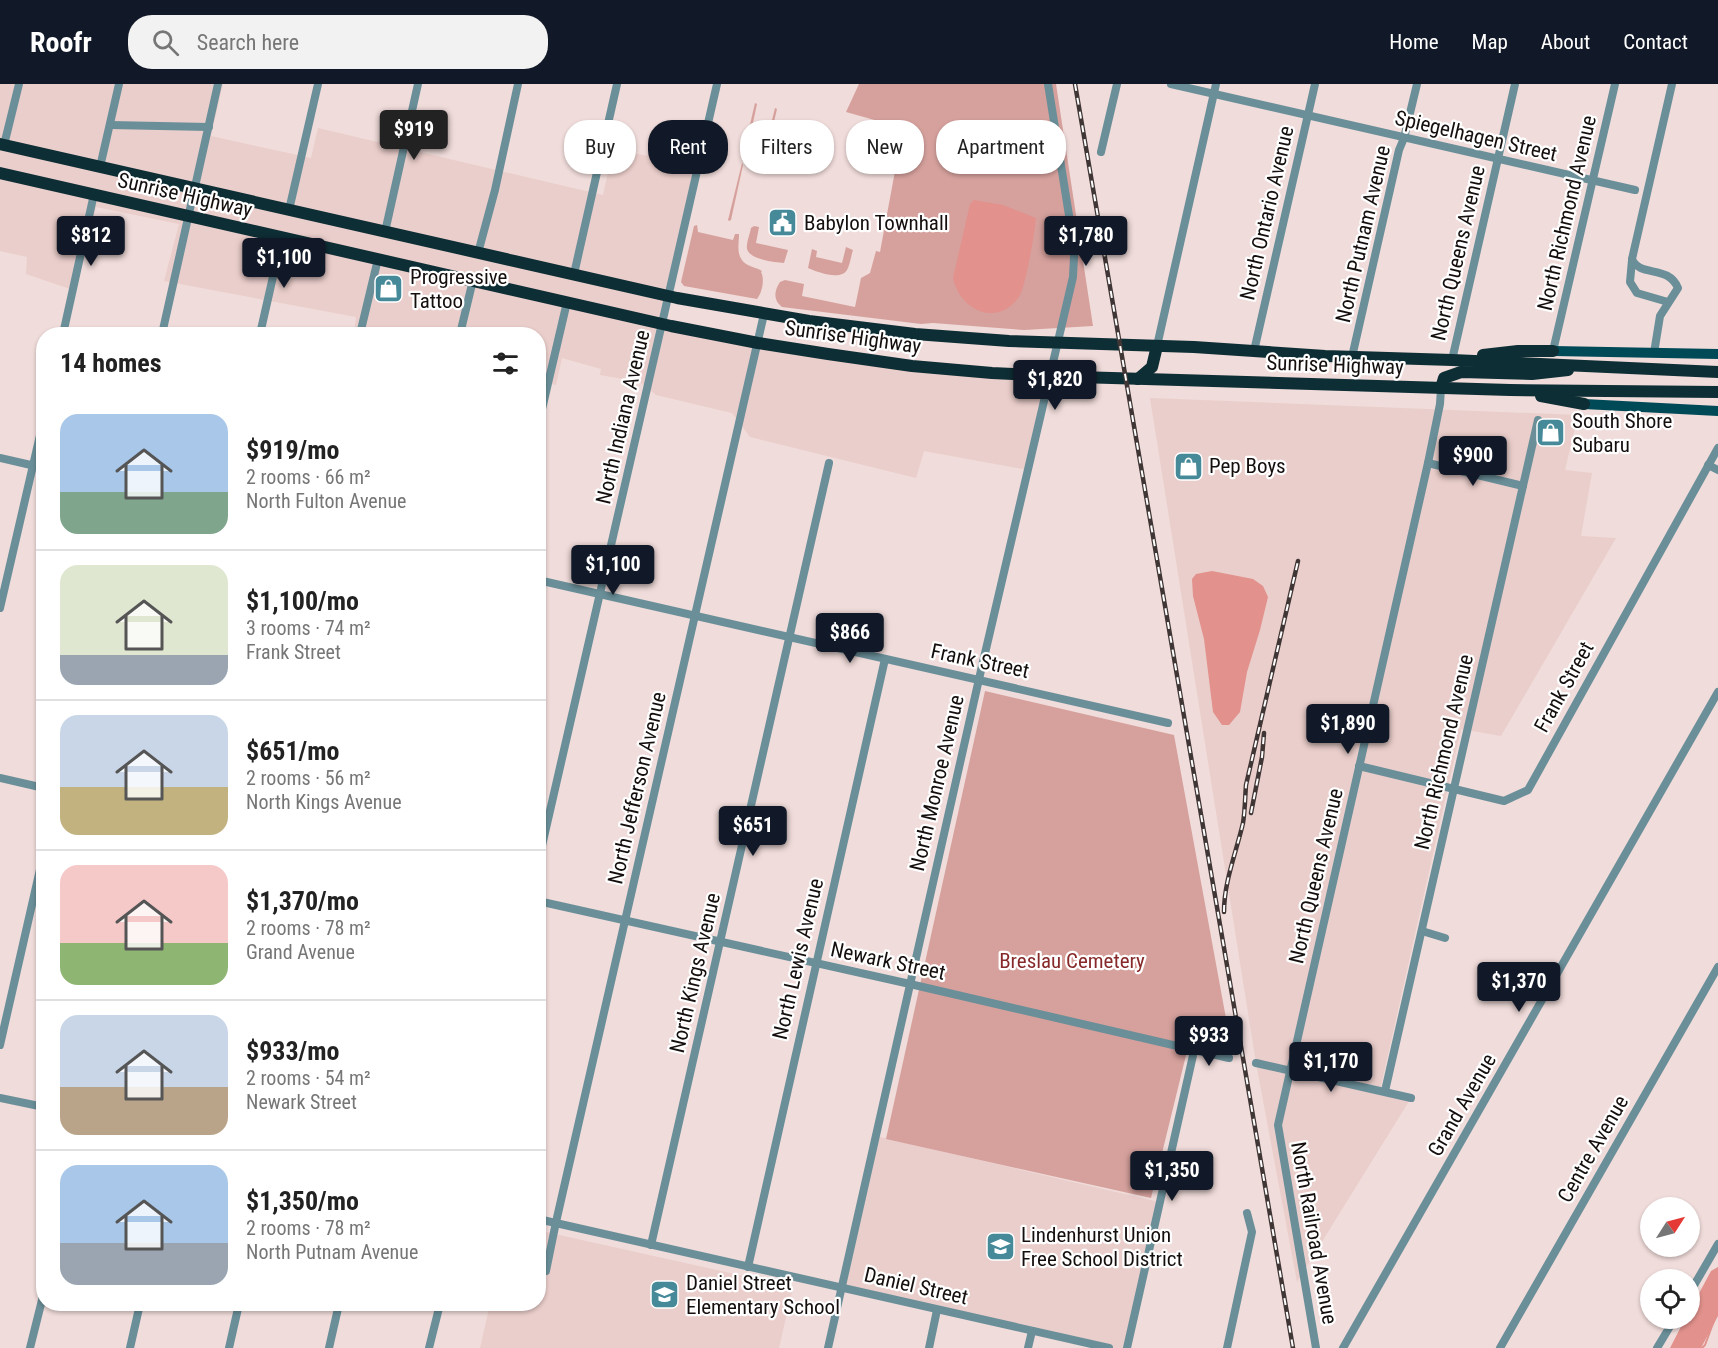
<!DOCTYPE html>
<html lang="en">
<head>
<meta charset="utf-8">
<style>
  :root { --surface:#fff; --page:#f2f2f2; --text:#222; --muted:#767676; --line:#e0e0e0; --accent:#111827 }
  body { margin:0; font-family:"Roboto Condensed",sans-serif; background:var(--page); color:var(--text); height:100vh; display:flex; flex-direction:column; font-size:22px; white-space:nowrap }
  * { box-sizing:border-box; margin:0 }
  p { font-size:20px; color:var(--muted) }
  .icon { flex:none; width:33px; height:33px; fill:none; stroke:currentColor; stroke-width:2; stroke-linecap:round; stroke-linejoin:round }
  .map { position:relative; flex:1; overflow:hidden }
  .sheet { position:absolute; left:36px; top:243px; width:510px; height:984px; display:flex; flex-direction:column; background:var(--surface); border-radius:24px; box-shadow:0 2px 4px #0004 }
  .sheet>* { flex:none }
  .guide { position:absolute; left:564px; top:36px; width:570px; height:54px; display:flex; gap:12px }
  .needle { width:39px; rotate:54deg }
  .controls { position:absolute; left:1640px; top:1113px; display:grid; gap:12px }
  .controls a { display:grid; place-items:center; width:60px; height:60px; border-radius:50%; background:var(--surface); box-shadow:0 2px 4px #0004; font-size:30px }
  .price { position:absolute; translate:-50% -51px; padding:0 14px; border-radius:6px; background:var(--accent); color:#fff; font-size:20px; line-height:39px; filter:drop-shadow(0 2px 3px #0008) }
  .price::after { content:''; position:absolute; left:50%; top:36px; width:18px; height:14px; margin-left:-9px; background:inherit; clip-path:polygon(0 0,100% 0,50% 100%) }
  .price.current { background:#222; color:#fff }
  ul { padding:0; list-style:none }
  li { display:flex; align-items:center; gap:18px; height:150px; padding:0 24px }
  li+li { border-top:2px solid var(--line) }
  li span { display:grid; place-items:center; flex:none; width:168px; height:120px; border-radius:18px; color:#555 }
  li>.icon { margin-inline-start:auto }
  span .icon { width:72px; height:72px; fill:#fffc; stroke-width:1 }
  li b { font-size:26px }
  h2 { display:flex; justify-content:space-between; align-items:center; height:72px; padding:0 24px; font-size:26px }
  .pill { padding:0 21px; border-radius:24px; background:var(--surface); box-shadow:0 2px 4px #0004; font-size:21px; line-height:54px }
  .pill.current { background:var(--accent); color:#fff }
  header { display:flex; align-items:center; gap:36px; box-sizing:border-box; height:84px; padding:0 30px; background:var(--accent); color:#fff }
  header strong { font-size:28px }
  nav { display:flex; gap:33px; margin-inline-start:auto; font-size:21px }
  .search { width:420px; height:54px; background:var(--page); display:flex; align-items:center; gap:15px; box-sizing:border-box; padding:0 21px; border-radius:24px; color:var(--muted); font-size:22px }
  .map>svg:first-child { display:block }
  .built { fill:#eacecb }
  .green { fill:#d6a19d }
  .forest { fill:#e2918c }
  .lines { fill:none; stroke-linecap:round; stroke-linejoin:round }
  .stream { stroke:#e2918c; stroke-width:2 }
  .minor { stroke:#6a8f99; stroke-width:8 }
  .major { stroke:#004a57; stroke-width:10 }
  .highway { stroke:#0e2e35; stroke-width:12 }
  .rail-casing { stroke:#3f3635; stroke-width:4.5 }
  .rail { stroke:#fff; stroke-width:2; stroke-dasharray:7; stroke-linecap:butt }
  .labels { text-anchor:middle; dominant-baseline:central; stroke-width:4.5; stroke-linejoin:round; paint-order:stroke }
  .street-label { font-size:21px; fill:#140e0d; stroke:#fff }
  .poi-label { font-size:21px; fill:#140e0d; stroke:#fff; text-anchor:start }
  .park-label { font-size:21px; fill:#87292a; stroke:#fff }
</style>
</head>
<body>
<header>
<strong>Roofr</strong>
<div class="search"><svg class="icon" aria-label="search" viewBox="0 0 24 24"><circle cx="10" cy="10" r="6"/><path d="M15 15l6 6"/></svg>Search here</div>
<nav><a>Home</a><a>Map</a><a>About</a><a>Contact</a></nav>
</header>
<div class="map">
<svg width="1718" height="1264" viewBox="0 0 1718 1264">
  <rect width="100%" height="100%" fill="#f0dcda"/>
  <g class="built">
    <polygon points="0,0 223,0 211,52 311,74 318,44 603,111 613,65 699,82 663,239 758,259 1049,292 1028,386 924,367 916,394 750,353 732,329 656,311 640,298 600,291 601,285 562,274 556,301 539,297 538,250 376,250 354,247 356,233 164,197 179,140 96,123 76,207 26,190 27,173 0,167"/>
    <polygon points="1150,314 1578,331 1565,386 1592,389 1581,452 1616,454 1501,652 1461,645 1379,1011 1411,1014 1297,1198 1256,979"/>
    <polygon points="876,1052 1159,1118 1127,1264 1110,1264 842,1203"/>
    <polygon points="546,1148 793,1203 779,1264 480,1264 490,1220 538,1220 539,1181"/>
  </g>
  <g class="green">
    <path d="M859 0H1056L1093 242 1024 246 933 239 921 240 782 223C773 216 774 207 780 198L785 196 804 200 802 212 855 223 861 194 870 189 876 167 880 168 903 44 846 28Z"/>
    <polygon points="755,19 757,20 745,76 743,77 742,75"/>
    <polygon points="775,24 777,25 765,77 763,78 762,76"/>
    <polygon points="742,79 743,81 731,136 729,137 728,136"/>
    <path d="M697 141 698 148 733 156 735 150H739C739 161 735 174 748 181 753 184 758 184 762 187L761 188C765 195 762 209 757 215L684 202 681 198 694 142Z"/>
    <path d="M754 142 759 143 756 159 788 166 784 179C775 178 750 176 747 165 746 159 750 150 751 144Z"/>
    <path d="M846 163 853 166C851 172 850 181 847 186 841 197 817 188 808 184L812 165 817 167 816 173 842 179Z"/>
    <polygon points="985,607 1174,651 1232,967 1189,959 1151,1114 886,1055"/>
  </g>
  <g class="forest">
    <path d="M974 116 1003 121 1036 134C1035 147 1026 200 1020 211 1000 244 960 228 953 194L970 120Z"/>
    <polygon points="1212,487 1253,495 1263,502 1268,513 1260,546 1247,588 1240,628 1229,641 1222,641 1213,628 1204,555 1193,512 1192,495 1196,490"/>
    <polygon points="1718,1183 1718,1232 1701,1264 1670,1264 1685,1235 1689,1234 1689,1228 1711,1187"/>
  </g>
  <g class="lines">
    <polyline class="stream" points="1702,1264 1705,1261 1718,1226"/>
    <g class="minor">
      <polyline points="1171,0 1635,106"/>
      <polyline points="110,41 209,43"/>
      <polyline points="4,61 19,0"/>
      <polyline points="1101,68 1117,0"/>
      <polyline points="100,83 119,0"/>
      <polyline points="289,126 318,0"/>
      <polyline points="385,148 418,0"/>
      <polyline points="478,169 495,106 518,0"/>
      <polyline points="1632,176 1630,198 1637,209 1668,218"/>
      <polyline points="574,190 617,0"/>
      <polyline points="63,250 94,110"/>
      <polyline points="162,250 218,0"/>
      <polyline points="260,250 282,153"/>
      <polyline points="360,250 378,175"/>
      <polyline points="460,250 473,196"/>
      <polyline points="1157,262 1216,0"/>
      <polyline points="1254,267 1315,0"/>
      <polyline points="1553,267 1615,0"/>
      <path d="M1654 269 1660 232 1678 204C1668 180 1640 194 1632 175L1672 0"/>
      <polyline points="1352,273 1399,66 1404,54 1417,0"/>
      <polyline points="1452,276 1515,0"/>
      <polyline points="538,342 567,218"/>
      <polyline points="0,374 44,384"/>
      <polyline points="1428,379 1523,402"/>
      <polyline points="1708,381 1718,386"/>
      <polyline points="538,496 1168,639"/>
      <polyline points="0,524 44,334"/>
      <polyline points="1359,682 1504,717 1528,706 1718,364"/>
      <polyline points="0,694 44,704"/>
      <polyline points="538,779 717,0"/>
      <polyline points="538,817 910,900 1229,974"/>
      <polyline points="1422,847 1445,854"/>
      <polyline points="0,961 44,768"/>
      <polyline points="1256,979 1411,1014"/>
      <polyline points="1385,1007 1538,336"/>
      <polyline points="0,1014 44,1023"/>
      <polyline points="538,1135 1109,1264"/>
      <polyline points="651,1161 829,379"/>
      <polyline points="748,1183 885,575"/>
      <polyline points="546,1187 556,1138 764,230"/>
      <polyline points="1689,1210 1718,1160"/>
      <polyline points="30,1264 44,1208"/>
      <polyline points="130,1264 140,1220"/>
      <polyline points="229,1264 239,1220"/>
      <polyline points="329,1264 339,1220"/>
      <polyline points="429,1264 440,1220"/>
      <polyline points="828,1264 979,595 1073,193 1074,172 1072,150 1048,0"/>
      <polyline points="929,1264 937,1226"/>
      <polyline points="1028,1264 1032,1247"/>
      <polyline points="1127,1264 1194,967"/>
      <polyline points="1227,1264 1252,1148 1247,1129"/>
      <polyline points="1316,1264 1278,1041 1428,379 1440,320 1441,304"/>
      <polyline points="1343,1264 1718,608"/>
      <polyline points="1500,1264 1718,883"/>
      <polyline points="1657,1264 1675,1234"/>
    </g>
    <g class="major">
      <polyline points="1553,267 1718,270"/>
      <polyline points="1584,320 1718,327"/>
    </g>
    <g class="highway">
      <polyline points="0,60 677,214 809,237 915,250 1009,257 1194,263 1325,272 1452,276 1718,288"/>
      <polyline points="0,89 671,242 758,259 828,270 912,282 992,289 1078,293 1510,306 1718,308"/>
      <polyline points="1483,271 1518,267 1553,267"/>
      <polyline points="1138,295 1152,283 1157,262"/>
      <polyline points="1441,304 1444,294 1461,288 1532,290 1568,286"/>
      <polyline points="1541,312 1584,320"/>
    </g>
    <defs>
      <g id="rail">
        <polyline points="1075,0 1293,1264"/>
        <polyline points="1251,729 1262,673 1264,649"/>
        <path d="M1224 828C1224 798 1236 769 1243 739 1245 727 1245 714 1246 701L1298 477"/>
      </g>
    </defs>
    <use href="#rail" class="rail-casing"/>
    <use href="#rail" class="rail"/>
  </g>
  <defs>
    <symbol id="civic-square" viewBox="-11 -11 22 22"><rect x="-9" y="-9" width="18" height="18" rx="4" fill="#468999" stroke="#fff"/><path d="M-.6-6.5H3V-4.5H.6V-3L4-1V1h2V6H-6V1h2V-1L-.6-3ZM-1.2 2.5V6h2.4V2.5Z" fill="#fff"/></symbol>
    <symbol id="shop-square" viewBox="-11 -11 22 22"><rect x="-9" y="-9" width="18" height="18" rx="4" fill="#468999" stroke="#fff"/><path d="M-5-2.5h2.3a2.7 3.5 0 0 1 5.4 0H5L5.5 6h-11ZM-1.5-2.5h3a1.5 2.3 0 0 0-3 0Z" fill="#fff"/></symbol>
    <symbol id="school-square" viewBox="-11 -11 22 22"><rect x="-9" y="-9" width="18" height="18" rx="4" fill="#468999" stroke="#fff"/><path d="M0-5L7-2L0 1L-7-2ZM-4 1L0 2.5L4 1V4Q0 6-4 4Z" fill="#fff"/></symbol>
  </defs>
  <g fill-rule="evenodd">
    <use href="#civic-square" x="766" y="122" width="33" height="33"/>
    <use href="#shop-square" x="372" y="188" width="33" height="33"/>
    <use href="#shop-square" x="1534" y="332" width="33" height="33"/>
    <use href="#shop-square" x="1172" y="366" width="33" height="33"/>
    <use href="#school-square" x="984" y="1146" width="33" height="33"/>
    <use href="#school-square" x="648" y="1194" width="33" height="33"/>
  </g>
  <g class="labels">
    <g class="street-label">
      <text transform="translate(1476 52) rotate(13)">Spiegelhagen Street</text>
      <text transform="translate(185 111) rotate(13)">Sunrise Highway</text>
      <text transform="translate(1267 129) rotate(-77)">North Ontario Avenue</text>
      <text transform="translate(1567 129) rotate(-77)">North Richmond Avenue</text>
      <text transform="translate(1363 150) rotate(-77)">North Putnam Avenue</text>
      <text transform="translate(1458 169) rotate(-77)">North Queens Avenue</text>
      <text transform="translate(853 253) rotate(8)">Sunrise Highway</text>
      <text transform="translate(1335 281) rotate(2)">Sunrise Highway</text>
      <text transform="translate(623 333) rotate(-77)">North Indiana Avenue</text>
      <text transform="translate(980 577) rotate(12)">Frank Street</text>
      <text transform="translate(1564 603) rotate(-61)">Frank Street</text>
      <text transform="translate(1444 668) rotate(-77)">North Richmond Avenue</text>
      <text transform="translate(937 699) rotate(-77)">North Monroe Avenue</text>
      <text transform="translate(637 704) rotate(-77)">North Jefferson Avenue</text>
      <text transform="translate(1316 792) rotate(-77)">North Queens Avenue</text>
      <text transform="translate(798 875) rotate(-77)">North Lewis Avenue</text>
      <text transform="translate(888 877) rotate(12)">Newark Street</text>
      <text transform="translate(695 889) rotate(-77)">North Kings Avenue</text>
      <text transform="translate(1462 1021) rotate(-60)">Grand Avenue</text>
      <text transform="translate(1593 1065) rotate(-60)">Centre Avenue</text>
      <text transform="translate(1314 1149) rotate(80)">North Railroad Avenue</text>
      <text transform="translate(916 1202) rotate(13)">Daniel Street</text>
    </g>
    <g class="poi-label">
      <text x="804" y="139">Babylon Townhall</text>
      <text x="410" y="193">Progressive<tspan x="410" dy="24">Tattoo</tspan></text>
      <text x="1572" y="337">South Shore<tspan x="1572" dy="24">Subaru</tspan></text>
      <text x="1209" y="382">Pep Boys</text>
      <text x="1021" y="1151">Lindenhurst Union<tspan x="1021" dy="24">Free School District</tspan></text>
      <text x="686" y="1199">Daniel Street<tspan x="686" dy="24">Elementary School</tspan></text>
    </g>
    <g class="park-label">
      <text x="1072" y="877">Breslau Cemetery</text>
    </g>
  </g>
</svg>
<div class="controls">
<a><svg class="needle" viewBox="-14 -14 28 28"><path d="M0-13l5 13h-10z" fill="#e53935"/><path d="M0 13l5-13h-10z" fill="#767676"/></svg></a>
<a><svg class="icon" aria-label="locate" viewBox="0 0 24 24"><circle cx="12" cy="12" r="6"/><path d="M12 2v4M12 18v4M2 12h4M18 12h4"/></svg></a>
</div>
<b class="price current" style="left:414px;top:77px">$919</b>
<b class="price" style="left:91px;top:183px">$812</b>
<b class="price" style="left:1086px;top:183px">$1,780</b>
<b class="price" style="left:284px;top:205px">$1,100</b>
<b class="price" style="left:1055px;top:327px">$1,820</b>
<b class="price" style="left:1473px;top:403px">$900</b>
<b class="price" style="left:613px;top:512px">$1,100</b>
<b class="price" style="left:850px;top:580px">$866</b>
<b class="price" style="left:1348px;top:671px">$1,890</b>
<b class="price" style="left:753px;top:773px">$651</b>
<b class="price" style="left:1519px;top:929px">$1,370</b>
<b class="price" style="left:1209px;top:983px">$933</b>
<b class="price" style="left:1331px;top:1009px">$1,170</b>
<b class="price" style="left:1172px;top:1118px">$1,350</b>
<div class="guide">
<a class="pill">Buy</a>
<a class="pill current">Rent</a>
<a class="pill">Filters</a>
<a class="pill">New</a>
<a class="pill">Apartment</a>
</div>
<section class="sheet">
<h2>14 homes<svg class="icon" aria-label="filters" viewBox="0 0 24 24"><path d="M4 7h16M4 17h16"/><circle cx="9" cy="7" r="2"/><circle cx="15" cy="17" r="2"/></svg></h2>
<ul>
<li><span style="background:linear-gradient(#a9c7e8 65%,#7fa58c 0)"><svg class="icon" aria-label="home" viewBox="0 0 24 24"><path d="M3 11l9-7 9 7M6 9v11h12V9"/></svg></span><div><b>$919/mo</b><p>2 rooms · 66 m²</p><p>North Fulton Avenue</p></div></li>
<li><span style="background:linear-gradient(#dfe7d0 75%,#9aa5b1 0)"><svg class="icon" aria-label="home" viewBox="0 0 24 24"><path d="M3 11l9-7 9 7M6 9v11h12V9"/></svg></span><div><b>$1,100/mo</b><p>3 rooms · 74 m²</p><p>Frank Street</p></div></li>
<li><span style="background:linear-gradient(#c9d6e8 60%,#c2b280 0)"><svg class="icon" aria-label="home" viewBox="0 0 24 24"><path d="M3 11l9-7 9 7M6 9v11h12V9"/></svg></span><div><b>$651/mo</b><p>2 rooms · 56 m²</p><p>North Kings Avenue</p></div></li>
<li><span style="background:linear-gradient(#f6c9c9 65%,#8fb573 0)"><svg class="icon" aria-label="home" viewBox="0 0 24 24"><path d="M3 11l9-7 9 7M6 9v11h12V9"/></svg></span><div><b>$1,370/mo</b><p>2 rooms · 78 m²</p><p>Grand Avenue</p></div></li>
<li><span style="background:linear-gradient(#c9d6e8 60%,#b9a48a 0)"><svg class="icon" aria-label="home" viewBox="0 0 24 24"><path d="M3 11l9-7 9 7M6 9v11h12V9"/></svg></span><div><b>$933/mo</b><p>2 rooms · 54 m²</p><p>Newark Street</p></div></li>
<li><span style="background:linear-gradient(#a9c7e8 65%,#9aa5b1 0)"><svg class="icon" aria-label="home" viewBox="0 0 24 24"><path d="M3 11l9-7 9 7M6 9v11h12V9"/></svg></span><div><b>$1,350/mo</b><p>2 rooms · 78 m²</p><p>North Putnam Avenue</p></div></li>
</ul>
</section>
</div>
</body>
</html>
